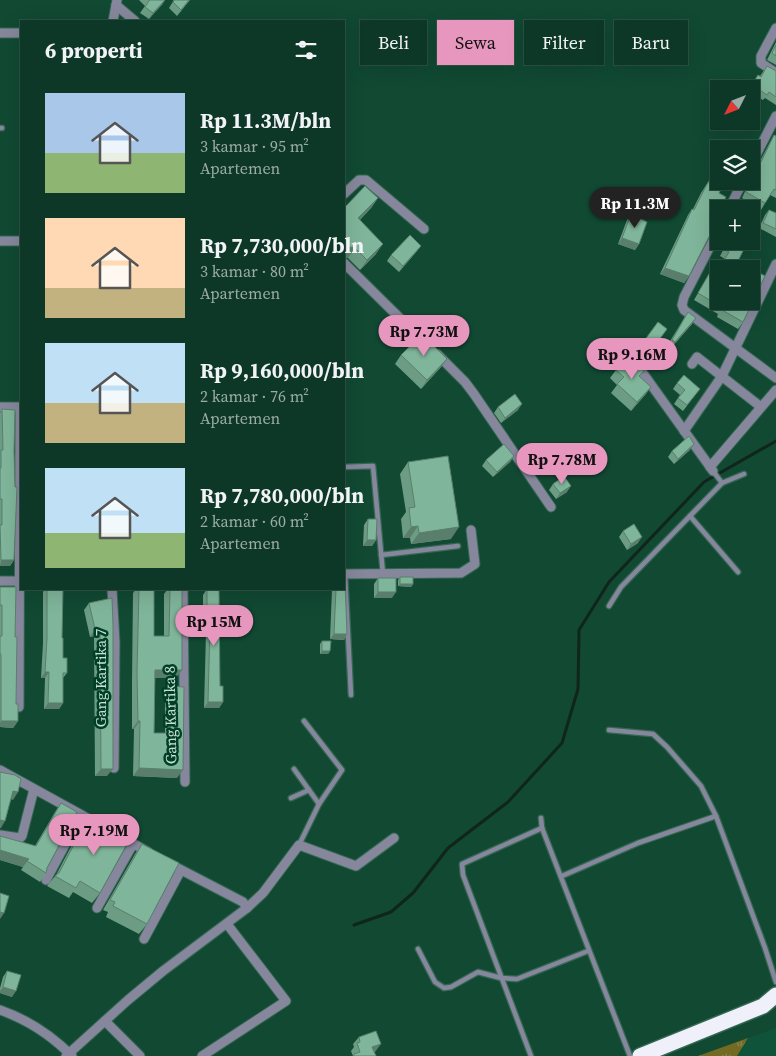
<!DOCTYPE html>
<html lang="id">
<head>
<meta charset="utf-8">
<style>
  :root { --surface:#0d3726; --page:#1b4232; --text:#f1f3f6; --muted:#9aaca7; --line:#2d5143; --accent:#e797bd }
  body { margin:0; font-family:"Source Serif 4",serif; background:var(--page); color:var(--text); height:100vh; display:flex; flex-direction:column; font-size:19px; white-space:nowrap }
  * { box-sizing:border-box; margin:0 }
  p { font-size:16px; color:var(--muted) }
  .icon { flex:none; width:28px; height:28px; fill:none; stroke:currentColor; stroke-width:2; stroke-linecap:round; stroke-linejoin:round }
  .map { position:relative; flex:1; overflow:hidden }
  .side { position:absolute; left:20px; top:20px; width:325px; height:570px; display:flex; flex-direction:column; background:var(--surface); border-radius:0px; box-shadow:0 5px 20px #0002,0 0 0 1px var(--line) }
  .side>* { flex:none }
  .hud { position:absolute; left:360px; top:20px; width:340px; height:45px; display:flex; gap:10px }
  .needle { width:32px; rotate:228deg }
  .controls { position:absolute; left:710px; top:80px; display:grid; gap:10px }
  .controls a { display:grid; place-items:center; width:50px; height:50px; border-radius:0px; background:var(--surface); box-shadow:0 5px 20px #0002,0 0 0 1px var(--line); font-size:25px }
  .price { position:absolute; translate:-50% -42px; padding:0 11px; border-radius:18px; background:var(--accent); color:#111; font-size:16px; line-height:32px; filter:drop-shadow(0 1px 2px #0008) }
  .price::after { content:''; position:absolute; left:50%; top:30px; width:15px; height:11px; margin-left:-8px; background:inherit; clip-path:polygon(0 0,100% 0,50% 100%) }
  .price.active { background:#222; color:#fff }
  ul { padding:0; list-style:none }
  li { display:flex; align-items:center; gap:15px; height:125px; padding:0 25px }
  li span { display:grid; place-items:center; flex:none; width:140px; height:100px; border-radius:0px; color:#555 }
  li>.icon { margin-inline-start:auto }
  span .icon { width:60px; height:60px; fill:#fffc; stroke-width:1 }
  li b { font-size:21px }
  h2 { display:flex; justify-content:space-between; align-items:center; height:60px; padding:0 25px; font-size:21px }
  .chip { padding:0 18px; border-radius:0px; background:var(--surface); box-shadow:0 5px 20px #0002,0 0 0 1px var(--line); font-size:18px; line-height:45px }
  .chip.active { background:var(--accent); color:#111 }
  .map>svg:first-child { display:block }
  .built { fill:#0f543a }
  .grass { fill:url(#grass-tufts) }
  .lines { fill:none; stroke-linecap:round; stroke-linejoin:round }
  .stream { stroke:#10251b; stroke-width:3 }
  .lane-casing { stroke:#356853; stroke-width:7 }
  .street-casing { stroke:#356853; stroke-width:11 }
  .highway-casing { stroke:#356853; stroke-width:18 }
  .lane { stroke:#86879c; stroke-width:4.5 }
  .street { stroke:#86879c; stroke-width:9 }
  .highway { stroke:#eff0fa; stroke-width:15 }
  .wall { fill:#6d9c84 }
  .shaded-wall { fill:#597f6c }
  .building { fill:#7fb59a; stroke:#597f6c }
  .labels { text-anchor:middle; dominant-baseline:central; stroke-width:5; stroke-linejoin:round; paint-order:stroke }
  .street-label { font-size:15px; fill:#c7e2d3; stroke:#013e28 }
</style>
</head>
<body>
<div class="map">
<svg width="776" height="1056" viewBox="0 0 776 1056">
  <defs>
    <pattern id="grass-tufts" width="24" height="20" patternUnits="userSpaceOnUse" patternTransform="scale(1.25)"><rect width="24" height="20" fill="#736b24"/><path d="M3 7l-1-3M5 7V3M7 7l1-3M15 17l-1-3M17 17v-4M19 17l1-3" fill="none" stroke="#8c874d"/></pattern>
  </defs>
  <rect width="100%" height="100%" fill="#114933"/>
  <polygon class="built" points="776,1028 776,1056 737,1056 748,1038"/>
  <polygon class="grass" points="748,1038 737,1056 698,1056"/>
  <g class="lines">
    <polyline class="stream" points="354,925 391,912 413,893 448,848 508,802 562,743 578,689 579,630 609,582 704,482 776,441"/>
    <defs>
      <g id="lane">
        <polyline points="0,128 2,128"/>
        <polyline points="344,467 373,466 383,574"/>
        <polyline points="713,471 722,483"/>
        <polyline points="690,516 738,572"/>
        <polyline points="381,555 458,546"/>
        <polyline points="345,574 351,695"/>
        <polyline points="609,606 621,587 722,483 744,474"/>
        <polyline points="609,730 653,734 667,747 701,786 716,816 765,948 776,982"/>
        <polyline points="294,769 319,804"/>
        <polyline points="291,798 309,790"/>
        <polyline points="541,818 542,828 630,1056"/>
        <polyline points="299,845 319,804 342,770 304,721"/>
        <polyline points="562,876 638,843 716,816"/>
        <polyline points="418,949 435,982 444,988 451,987 478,972 501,978 517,979 588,951"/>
        <polyline points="531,1056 463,875 462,864 542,828"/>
      </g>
      <g id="street">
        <polyline points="116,5 135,21"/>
        <polyline points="113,21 117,0"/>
        <polyline points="776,28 761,56 761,63 776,73"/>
        <polyline points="0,33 21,33"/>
        <polyline points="751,165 776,116"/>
        <polyline points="344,194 359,180 366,180 424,229"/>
        <polyline points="729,209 743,181"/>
        <polyline points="719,229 684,297 682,305 684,310 776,378"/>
        <polyline points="0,241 21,241"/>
        <polyline points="344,263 427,345"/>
        <polyline points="622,344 713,471"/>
        <polyline points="437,354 465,382 474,394 551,507"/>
        <polyline points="692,364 697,357 761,407"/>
        <polyline points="0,407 21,407"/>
        <polyline points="684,431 722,376 776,264"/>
        <polyline points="710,467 776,390"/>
        <polyline points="344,574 461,573 475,564 471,530"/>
        <polyline points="0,581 21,581"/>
        <polyline points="112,589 115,642 114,768"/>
        <polyline points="183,589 185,782"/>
        <polyline points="19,707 20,407"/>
        <polyline points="0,770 98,824"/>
        <polyline points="0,835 20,838 22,836 34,789"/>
        <polyline points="118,835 148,852"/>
        <polyline points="46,880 81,815"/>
        <polyline points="97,908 133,844"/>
        <polyline points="247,908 263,893 299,845 356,866 394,838"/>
        <polyline points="144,939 181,870"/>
        <path d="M0 1010C26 1019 52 1036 72 1056"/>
        <polyline points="105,1021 140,1056"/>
        <polyline points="66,1056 128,1000 163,971 247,908 243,902 166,862"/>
        <polyline points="202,1056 286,1001 227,924"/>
      </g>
      <polyline id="highway" points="640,1056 763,1006 776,995"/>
    </defs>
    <use href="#lane" class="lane-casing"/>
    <use href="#street" class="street-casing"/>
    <use href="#highway" class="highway-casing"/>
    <use href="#lane" class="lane"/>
    <use href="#street" class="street"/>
    <use href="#highway" class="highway"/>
  </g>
  <g class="wall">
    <polygon points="139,0 165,0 149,19 140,13 145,6"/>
    <polygon points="174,0 190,0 177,16 169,8"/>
    <polygon points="776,42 776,65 767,60"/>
    <polygon points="767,66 776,71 776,105 765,98 763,100 751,93 751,89 749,89 758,75 760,76"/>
    <polygon points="774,135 776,136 776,198 770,195 761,210 742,198 749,183 748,181 751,181 751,172 756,165 759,163 770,142"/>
    <polygon points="719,165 719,181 737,181 732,189 724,185 719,193 711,225 689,276 684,283 660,274 688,215 692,209 693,209 701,193"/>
    <polygon points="378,198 371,208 360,220 376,254 360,270 348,258 344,257 344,204 346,206"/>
    <polygon points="769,210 776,213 776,237 759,228 765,215"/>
    <polygon points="631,214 639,244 635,250 618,244 627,220"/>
    <polygon points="728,241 738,241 739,259 741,263 743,322 738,329 717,317 718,314 694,300 709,274 714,277 725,259 720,256"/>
    <polygon points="417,251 399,272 387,261 391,255"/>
    <polygon points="688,312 692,324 671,348 667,346"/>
    <polygon points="658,322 667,329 649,353 640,347"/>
    <polygon points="401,355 447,359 441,367 421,389 395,364"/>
    <polygon points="616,370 640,377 651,387 645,395 631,411 611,393 617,385 610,378"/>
    <polygon points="677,383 696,394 683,411 674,404 680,395 673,389"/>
    <polygon points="498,407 518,410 501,423 494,413"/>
    <polygon points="2,409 14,451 14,560 10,566 0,566 0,413"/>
    <polygon points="690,450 674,464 668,457 672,451"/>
    <polygon points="514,456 510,462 493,477 482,466 486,460"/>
    <polygon points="408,462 451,539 411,544 410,538 403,538 401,519 406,512 400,474"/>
    <polygon points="553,484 567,492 556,499 549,490"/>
    <polygon points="368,519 376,540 372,546 363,546 364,525"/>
    <polygon points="623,531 638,543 627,550 619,537"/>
    <polygon points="400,577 413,584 411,587 398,586 398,580"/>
    <polygon points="378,578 392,598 374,598 374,584"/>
    <polygon points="0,587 15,637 16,704 18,721 13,728 0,727"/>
    <polygon points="45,589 47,589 62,638 63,658 67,673 63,678 63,703 59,709 44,709 45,678 41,678 43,643 43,592"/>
    <polygon points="136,589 154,589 154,636 164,636 164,594 168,589 182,589 176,678 155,678 154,733 165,733 165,694 171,686 177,778 133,776 134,729 132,729 132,680 133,593"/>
    <polygon points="207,589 220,686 223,702 219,708 204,708 206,632 203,631 203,595"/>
    <polygon points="332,589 344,589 347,634 344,640 330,639"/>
    <polygon points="112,598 107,776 95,776 94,636 90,637 84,610 89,603"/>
    <polygon points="322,641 330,651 328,654 320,654 320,644"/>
    <polygon points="61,803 46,873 40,882 21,870 23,867 0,860 0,836 35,846 55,812"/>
    <polygon points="89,816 100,893 92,903 73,892 69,898 47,886 56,875 82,826"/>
    <polygon points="142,844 147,924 139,934 106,917 108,912 103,910 135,854"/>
    <polygon points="7,971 12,997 0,993 0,988 3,977"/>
    <polygon points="359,1037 375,1052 374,1052 376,1056 353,1056 351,1051 354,1047 353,1044"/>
  </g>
  <g class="shaded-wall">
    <polygon points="165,0 162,5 149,19 153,13"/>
    <polygon points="378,198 371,208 351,229 358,218"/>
    <polygon points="622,238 639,244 635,250 618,244"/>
    <polygon points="383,244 376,254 360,270 367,260"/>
    <polygon points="421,246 417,251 399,272 403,266"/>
    <polygon points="349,247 355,248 348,258 344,257 344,255"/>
    <polygon points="665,268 689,276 684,283 660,274"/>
    <polygon points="696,318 692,324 671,348 675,342"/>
    <polygon points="447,359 441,367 421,389 427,380"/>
    <polygon points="651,387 645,395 631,411 637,402"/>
    <polygon points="522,404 518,410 501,423 505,418"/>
    <polygon points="694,444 690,450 674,464 678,459"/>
    <polygon points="514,456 510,462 493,477 497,472"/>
    <polygon points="571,486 567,492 556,499 560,493"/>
    <polygon points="418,526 410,538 403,538 411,527"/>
    <polygon points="459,527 451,539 411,544 419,533"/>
    <polygon points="642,537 638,543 627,550 631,544"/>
    <polygon points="367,540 376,540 372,546 363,546"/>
    <polygon points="1,560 14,560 10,566 0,566"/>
    <polygon points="400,584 413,584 411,587 398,586"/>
    <polygon points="378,592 396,592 392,598 374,598"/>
    <polygon points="207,626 210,626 206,632 203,631"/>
    <polygon points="100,628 94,636 90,637 95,629"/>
    <polygon points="334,634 347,634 344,640 330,639"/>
    <polygon points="322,651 330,651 328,654 320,654"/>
    <polygon points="155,670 182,670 176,678 149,678"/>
    <polygon points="45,672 49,672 45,678 41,678"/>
    <polygon points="208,702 223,702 219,708 204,708"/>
    <polygon points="48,703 63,703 59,709 44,709"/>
    <polygon points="1,721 18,721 13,728 0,727 0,723"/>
    <polygon points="138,721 140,721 134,729 132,729"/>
    <polygon points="139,768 183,770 177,778 133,776"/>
    <polygon points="101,769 113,769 107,776 95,776"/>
    <polygon points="13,791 18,792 13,800 8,798"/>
    <polygon points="0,820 5,821 1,828 0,828"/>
    <polygon points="0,850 29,859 23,867 0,860"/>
    <polygon points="0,912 4,913 0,919"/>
    <polygon points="3,987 16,991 12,997 0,993 0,991"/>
    <polygon points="381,1044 375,1052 367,1055 372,1047"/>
  </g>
  <g class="building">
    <polygon points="149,0 165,0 153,13 145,7 149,1"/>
    <polygon points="174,0 189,0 181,10 173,2"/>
    <polygon points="776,45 776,56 772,53"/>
    <polygon points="767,66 776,71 776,97 769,92 767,95 752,85 758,75 761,77"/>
    <polygon points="774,135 776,136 776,190 774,189 765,203 746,192 753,177 752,171 756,165 761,162"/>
    <polygon points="719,166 719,181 725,181 719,193 726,197 711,225 714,227 689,276 665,268 692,209 694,210 706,186"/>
    <polygon points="365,186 378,198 358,218 383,244 367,260 355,248 349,247 344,242 344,204 346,206"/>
    <polygon points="769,210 776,213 776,229 763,223"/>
    <polygon points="631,214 647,222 639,244 622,238"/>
    <polygon points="410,235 421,246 403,266 391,255"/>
    <polygon points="729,241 738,241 746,245 739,259 742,261 741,263 765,276 743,322 722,310 723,308 698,293 709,274 714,277 719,269 719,301 751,301 751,269 719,269 729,252 725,250"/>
    <polygon points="688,312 696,318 675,342 672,340"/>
    <polygon points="658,322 667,329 653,348 644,341"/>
    <polygon points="422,334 447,359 427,380 401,355"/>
    <polygon points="628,356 644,371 639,376 651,387 637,402 617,384 624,377 616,370"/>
    <polygon points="684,375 700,389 687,405 678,398 685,390 677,383"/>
    <polygon points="515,394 522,404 505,418 498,407"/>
    <polygon points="2,409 15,410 14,451 15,487 17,487 14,560 1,560 0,525 2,525 2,499 0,499 0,468 1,468 1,450 3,450"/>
    <polygon points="689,436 694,444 678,459 672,451"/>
    <polygon points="504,444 514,456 497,472 486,460"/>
    <polygon points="448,456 459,527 419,533 418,526 411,527 409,508 415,507 408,462"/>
    <polygon points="564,476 571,486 560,493 553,484"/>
    <polygon points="368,519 377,519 376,540 367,540"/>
    <polygon points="634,524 642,537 631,544 623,531"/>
    <rect x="400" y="577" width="13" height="7"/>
    <rect x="378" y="578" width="18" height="14"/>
    <polygon points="344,582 345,582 347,634 334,634 336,589 344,589"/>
    <polygon points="0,587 16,587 15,637 17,637 16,704 18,704 18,721 1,721 1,654 0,654 0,636 2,636 2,605 0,605"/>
    <polygon points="47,589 63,589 62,638 63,638 63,658 67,658 67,673 63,673 63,703 48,703 49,672 45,672 47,638"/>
    <polygon points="139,589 154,589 154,636 169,636 170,589 182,589 182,670 155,670 154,733 170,733 171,686 184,687 183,770 139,768 140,721 138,721 137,672"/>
    <polygon points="207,589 219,590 220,686 223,686 223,702 208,702 210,626 207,626"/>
    <polygon points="112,598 113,625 113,769 101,769 100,628 95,629 89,603"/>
    <polygon points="322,641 331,641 330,651 322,651"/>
    <polygon points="0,772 15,775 21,779 18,792 13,791 5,821 0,820"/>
    <polygon points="61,803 77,812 47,868 46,873 27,861 29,859 0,850 0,836 36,846"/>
    <polygon points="89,816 116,832 117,829 131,837 100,893 80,881 76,888 55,876 59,873"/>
    <polygon points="142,844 179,863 147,924 113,906 115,902 110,900"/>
    <polygon points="0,893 9,896 4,913 0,912"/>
    <polygon points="7,971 21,975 16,991 3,987"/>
    <polygon points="376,1031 381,1044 372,1047 376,1056 354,1056 354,1054 360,1052 357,1043 360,1042 359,1037"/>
  </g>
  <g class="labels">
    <g class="street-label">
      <text transform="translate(100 678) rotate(-90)">Gang Kartika 7</text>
      <text transform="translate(170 715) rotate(-91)">Gang Kartika 8</text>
    </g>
  </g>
</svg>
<div class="controls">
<a><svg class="needle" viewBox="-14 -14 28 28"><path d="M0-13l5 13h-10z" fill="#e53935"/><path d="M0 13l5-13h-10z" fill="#9aaca7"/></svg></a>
<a><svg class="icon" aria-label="layers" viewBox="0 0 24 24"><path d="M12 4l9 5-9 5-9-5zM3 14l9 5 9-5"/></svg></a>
<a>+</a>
<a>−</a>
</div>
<b class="price active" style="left:635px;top:229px">Rp 11.3M</b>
<b class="price" style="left:424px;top:357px">Rp 7.73M</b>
<b class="price" style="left:632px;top:380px">Rp 9.16M</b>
<b class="price" style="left:562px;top:485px">Rp 7.78M</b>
<b class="price" style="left:214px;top:647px">Rp 15M</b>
<b class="price" style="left:94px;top:856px">Rp 7.19M</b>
<div class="hud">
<a class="chip">Beli</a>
<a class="chip active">Sewa</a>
<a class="chip">Filter</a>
<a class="chip">Baru</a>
</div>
<section class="side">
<h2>6 properti<svg class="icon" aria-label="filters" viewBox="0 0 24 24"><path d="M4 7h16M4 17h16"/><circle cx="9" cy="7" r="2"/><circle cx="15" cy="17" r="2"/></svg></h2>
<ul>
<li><span style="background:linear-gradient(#a9c7e8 60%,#8fb573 0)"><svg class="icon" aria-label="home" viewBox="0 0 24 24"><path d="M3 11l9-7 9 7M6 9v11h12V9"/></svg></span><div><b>Rp 11.3M/bln</b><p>3 kamar · 95 m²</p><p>Apartemen</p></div></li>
<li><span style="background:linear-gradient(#ffd9b3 70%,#c2b280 0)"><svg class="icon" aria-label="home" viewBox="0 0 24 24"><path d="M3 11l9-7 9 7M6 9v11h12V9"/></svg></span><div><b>Rp 7,730,000/bln</b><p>3 kamar · 80 m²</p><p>Apartemen</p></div></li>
<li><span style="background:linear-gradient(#bfe0f5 60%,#c2b280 0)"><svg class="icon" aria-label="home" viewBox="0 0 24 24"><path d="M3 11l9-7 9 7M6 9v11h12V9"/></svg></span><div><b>Rp 9,160,000/bln</b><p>2 kamar · 76 m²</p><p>Apartemen</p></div></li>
<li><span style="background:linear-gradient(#bfe0f5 65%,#8fb573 0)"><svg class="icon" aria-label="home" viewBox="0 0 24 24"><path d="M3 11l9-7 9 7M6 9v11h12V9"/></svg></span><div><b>Rp 7,780,000/bln</b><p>2 kamar · 60 m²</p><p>Apartemen</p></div></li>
</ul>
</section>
</div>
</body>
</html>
